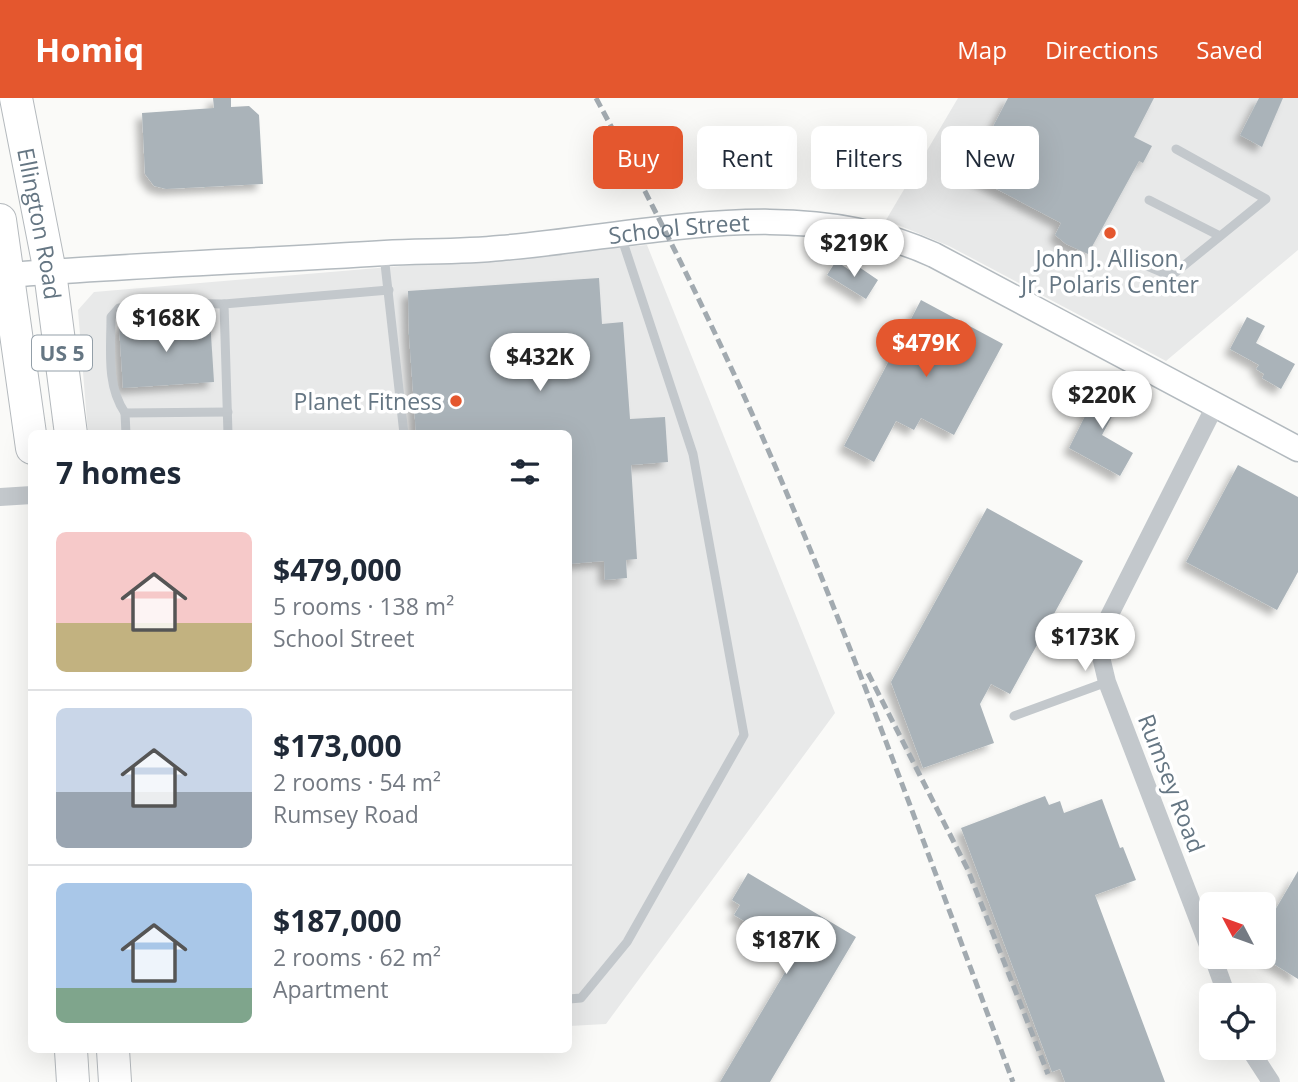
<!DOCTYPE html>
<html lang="en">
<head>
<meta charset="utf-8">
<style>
  :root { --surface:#fff; --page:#f2f2f3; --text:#1f2937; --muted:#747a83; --line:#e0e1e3; --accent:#e4572e }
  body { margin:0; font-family:"Open Sans",sans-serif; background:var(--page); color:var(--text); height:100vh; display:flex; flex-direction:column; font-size:26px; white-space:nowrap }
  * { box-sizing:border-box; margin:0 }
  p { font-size:23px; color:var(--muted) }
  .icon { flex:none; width:38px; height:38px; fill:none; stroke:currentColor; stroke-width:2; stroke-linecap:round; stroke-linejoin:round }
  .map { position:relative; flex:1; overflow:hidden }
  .details { position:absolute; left:28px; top:332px; width:544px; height:623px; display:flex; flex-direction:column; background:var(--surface); border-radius:10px; box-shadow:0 7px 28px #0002 }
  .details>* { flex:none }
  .top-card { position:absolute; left:593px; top:28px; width:598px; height:63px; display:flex; gap:14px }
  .needle { width:46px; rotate:311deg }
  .fabs { position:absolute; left:1199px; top:794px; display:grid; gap:14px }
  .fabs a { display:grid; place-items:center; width:77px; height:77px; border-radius:10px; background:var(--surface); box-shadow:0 7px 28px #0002; font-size:35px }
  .price { position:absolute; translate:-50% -60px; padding:0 16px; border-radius:24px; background:#fff; color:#222; font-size:23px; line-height:46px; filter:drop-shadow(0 2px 4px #0008) }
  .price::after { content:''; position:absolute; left:50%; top:42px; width:21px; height:16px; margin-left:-10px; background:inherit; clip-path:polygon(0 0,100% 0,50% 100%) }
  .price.selected { background:var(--accent); color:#fff }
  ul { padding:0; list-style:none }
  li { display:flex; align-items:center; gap:21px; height:175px; padding:0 28px }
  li+li { border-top:2px solid var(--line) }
  li span { display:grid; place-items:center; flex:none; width:196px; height:140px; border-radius:10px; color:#555 }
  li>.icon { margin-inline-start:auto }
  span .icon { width:84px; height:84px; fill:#fffc; stroke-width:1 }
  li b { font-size:30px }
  h2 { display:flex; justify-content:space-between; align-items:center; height:84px; padding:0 28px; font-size:30px }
  .pill { padding:0 24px; border-radius:10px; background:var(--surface); box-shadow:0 7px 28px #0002; font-size:24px; line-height:63px }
  .pill.selected { background:var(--accent); color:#fff }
  header { display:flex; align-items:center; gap:42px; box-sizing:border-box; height:98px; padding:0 35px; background:var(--accent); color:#fff }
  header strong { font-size:33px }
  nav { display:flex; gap:38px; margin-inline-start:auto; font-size:24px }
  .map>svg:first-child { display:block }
  .built { fill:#e8e9e9 }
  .building { fill:#aab3b9; filter:url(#shadow) }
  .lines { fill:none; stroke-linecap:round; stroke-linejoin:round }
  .secondary-casing { stroke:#b3babf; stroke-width:27 }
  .highway-casing { stroke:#b4b9bd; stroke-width:34 }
  .lane { stroke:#c3c8cc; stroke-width:9 }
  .street { stroke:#c3c8cc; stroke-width:18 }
  .secondary { stroke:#fff; stroke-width:24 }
  .highway { stroke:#fff; stroke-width:32 }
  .rail { stroke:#a2aab0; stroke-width:5; stroke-dasharray:10 5; stroke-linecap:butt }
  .poi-dot { fill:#e4572e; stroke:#fff; stroke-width:2.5 }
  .labels { text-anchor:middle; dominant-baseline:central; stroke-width:7; stroke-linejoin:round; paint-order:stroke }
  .shield { fill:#fff; stroke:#939fa8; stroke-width:2 }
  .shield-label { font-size:21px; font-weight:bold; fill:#657683 }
  .street-label { font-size:23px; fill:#657683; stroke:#fff }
  .poi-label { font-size:23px; fill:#657683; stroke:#fff }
</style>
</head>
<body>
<header>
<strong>Homiq</strong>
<nav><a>Map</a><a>Directions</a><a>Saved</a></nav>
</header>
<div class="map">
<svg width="1298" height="984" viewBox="0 0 1298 984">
  <defs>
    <filter id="shadow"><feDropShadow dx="-6" dy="6" stdDeviation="3.5" flood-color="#0004"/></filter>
  </defs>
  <rect width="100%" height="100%" fill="#fafaf8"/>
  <g class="built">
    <polygon points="958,0 1298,0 1298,152 1166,263 949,148 886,122"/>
    <polygon points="647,147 835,615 606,926 569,928 569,336 88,336 78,212 94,194"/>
  </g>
  <g class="building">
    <polygon points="213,0 231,0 231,9 249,8 259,17 263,86 166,91 154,88 145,76 142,15 214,10"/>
    <polygon points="1008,0 1154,0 1134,39 1152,48 1143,65 1139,63 1088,156 1066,146 1055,137 1061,125 968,76 974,66 968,63 981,39 986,42"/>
    <polygon points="1259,0 1283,0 1262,49 1240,37"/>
    <polygon points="839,43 862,57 849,77 826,63"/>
    <polygon points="836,163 854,175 859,169 878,182 866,201 827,177"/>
    <polygon points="599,180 602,226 623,224 630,321 665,319 668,364 631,367 637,461 626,462 627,480 605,482 604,463 569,466 569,336 416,336 409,237 408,193"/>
    <polygon points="921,202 1003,246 954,337 921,320 914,332 896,323 874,364 844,348"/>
    <polygon points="1247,219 1265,228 1256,245 1295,266 1281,291 1262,280 1264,276 1256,271 1259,267 1230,251"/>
    <polygon points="210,221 214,284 123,290 119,227"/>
    <polygon points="1104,280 1126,292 1102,337 1133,355 1120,378 1069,350"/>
    <polygon points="1238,367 1298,399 1298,474 1277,512 1186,464"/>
    <polygon points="987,410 1083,463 1010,596 991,586 980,606 994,645 923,670 891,584"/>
    <polygon points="1045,698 1049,707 1060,703 1064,715 1102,701 1120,750 1123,749 1136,782 1095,797 1165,984 1065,984 1060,971 1052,974 961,730"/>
    <polygon points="1298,773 1298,881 1264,860 1264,831"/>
    <polygon points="748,775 856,839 770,984 720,984 797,854 734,817 740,807 732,802"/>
  </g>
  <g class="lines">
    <defs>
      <g id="secondary">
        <path id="s1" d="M9 177C134 167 260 163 385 155 423 153 462 154 501 150 645 138 797 94 934 157L1298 351"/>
      </g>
      <g id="highway">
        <path id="s2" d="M16 0 50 174 71 336"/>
        <polyline points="0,122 32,350"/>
        <polyline points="71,952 73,984"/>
        <polyline points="113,952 115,984"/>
      </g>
    </defs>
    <use href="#secondary" class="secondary-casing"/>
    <use href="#highway" class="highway-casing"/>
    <g class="lane">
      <polyline points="1149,102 1220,138"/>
      <polyline points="384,157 404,336"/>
      <polyline points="1121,157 1171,178 1266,101 1176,51"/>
      <path d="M125 315C106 287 111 252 111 219L119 210 164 205 224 206"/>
      <polyline points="126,336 125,315 228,314"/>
      <polyline points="228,336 224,206 389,192"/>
      <polyline points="1014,618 1107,584"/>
      <polyline points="569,901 581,900 627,844 744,637 693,356 621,138"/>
    </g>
    <g class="street">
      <polyline points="0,399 32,397"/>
      <polyline points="1211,855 1107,584 1097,542 1216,306"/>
      <polyline points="1213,859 1227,898"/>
      <polyline points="1249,950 1271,984"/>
    </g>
    <use href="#secondary" class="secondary"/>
    <use href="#highway" class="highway"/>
    <g class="rail">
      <path d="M596 0C662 123 724 249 779 377 864 576 937 781 1013 984"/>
      <polyline points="868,575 968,772 1048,976"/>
    </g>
  </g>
  <g class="poi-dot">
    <circle cx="1110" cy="135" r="7"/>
    <circle cx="456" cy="303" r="7"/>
  </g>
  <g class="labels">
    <rect class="shield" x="32" y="237.5" width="60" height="35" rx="5"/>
    <g class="shield-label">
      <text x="62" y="255">US 5</text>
    </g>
    <g class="street-label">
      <text stroke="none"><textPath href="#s2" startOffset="128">Ellington Road</textPath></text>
      <text stroke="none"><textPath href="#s1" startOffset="672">School Street</textPath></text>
      <text transform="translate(1172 685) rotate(69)">Rumsey Road</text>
    </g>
    <g class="poi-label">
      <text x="1110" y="160">John J. Allison,<tspan x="1110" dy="26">Jr. Polaris Center</tspan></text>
      <text x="442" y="303" text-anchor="end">Planet Fitness</text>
    </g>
  </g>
</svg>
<div class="fabs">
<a><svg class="needle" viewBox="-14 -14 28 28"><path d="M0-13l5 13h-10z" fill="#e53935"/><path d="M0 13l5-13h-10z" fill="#747a83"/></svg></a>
<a><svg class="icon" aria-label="locate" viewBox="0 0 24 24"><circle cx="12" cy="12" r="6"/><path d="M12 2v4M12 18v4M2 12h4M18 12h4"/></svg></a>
</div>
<b class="price" style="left:854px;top:181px">$219K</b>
<b class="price" style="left:166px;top:256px">$168K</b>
<b class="price selected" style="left:926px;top:281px">$479K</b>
<b class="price" style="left:540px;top:295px">$432K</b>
<b class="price" style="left:1102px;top:333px">$220K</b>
<b class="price" style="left:1085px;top:575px">$173K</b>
<b class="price" style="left:786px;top:878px">$187K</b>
<div class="top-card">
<a class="pill selected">Buy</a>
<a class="pill">Rent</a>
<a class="pill">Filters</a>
<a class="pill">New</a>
</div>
<section class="details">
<h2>7 homes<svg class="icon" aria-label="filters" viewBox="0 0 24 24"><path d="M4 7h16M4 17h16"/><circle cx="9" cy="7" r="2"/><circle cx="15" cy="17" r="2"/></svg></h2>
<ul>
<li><span style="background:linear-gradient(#f6c9c9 65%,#c2b280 0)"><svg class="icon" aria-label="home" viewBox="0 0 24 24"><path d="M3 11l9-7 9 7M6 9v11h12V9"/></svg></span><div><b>$479,000</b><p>5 rooms · 138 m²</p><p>School Street</p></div></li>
<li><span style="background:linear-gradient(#c9d6e8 60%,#9aa5b1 0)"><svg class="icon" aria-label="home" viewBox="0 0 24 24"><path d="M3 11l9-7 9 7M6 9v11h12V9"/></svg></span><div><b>$173,000</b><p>2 rooms · 54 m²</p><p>Rumsey Road</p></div></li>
<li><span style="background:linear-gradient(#a9c7e8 75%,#7fa58c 0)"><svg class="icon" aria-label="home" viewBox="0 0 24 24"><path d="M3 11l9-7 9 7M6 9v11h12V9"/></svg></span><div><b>$187,000</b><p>2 rooms · 62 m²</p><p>Apartment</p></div></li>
</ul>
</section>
</div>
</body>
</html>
